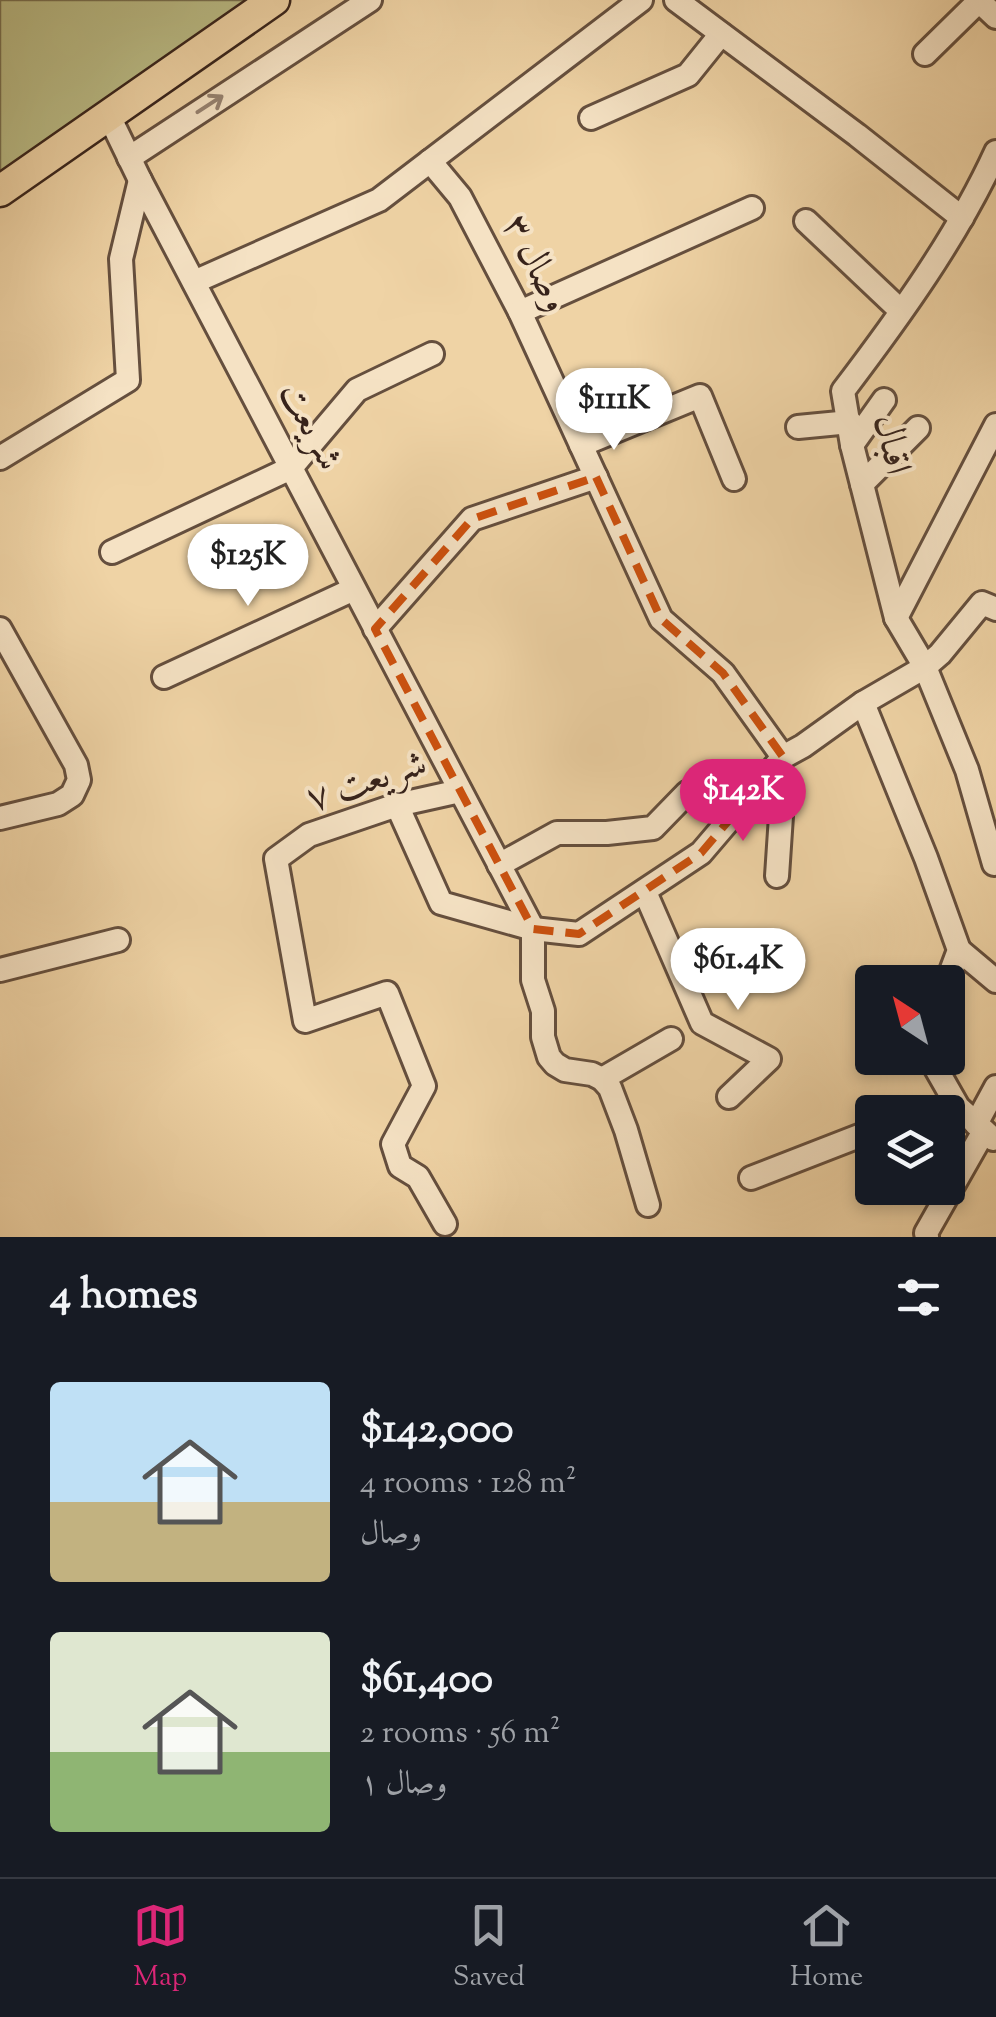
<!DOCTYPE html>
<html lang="en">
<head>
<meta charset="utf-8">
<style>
  :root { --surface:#171b24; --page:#20242c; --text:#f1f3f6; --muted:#9ea1a6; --line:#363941; --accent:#db2777 }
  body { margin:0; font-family:"Sorts Mill Goudy",Amiri,serif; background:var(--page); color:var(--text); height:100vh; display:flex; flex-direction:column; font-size:38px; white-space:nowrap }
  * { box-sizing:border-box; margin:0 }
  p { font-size:32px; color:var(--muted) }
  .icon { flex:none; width:55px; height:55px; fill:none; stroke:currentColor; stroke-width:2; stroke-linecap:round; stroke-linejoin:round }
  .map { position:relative; height:1237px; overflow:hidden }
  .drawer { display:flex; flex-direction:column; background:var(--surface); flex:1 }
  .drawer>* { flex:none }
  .needle { width:65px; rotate:324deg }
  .buttons { position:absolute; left:855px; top:965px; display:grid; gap:20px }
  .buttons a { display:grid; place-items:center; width:110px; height:110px; border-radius:10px; background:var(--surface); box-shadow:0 5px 15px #0003; font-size:50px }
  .price { position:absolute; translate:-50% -85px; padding:0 22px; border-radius:35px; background:#fff; color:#222; font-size:32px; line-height:65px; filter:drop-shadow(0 2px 5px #0008) }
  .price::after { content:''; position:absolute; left:50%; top:60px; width:30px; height:22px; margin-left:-15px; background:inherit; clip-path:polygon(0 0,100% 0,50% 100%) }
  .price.current { background:var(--accent); color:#fff }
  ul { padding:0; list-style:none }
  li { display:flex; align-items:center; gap:30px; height:250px; padding:0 50px }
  li span { display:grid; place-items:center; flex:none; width:280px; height:200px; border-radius:10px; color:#555 }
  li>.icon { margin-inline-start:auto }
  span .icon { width:120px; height:120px; fill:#fffc; stroke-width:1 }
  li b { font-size:42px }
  h2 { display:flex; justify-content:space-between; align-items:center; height:120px; padding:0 50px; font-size:42px }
  .tabs { display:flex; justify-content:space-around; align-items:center; height:140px; border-top:2px solid var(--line); background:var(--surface); font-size:28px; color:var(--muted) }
  .tabs a { display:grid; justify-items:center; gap:5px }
  .tabs .current { color:var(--accent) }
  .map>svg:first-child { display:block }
  .green { fill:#babc86; stroke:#787050; stroke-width:2.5 }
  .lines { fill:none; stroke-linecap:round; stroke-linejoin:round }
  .minor-casing { stroke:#654f3e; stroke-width:28 }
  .major-casing { stroke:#37231b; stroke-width:35 }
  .minor { stroke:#f5e2c4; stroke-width:22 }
  .major { stroke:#efd3a5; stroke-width:30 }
  .oneway { stroke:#968270 }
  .marked { fill:none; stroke:#cd510e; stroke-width:8; stroke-dasharray:20 12; stroke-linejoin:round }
  .labels { text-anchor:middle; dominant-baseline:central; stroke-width:8; stroke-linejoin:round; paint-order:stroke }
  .street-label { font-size:38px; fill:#37231b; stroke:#f5e2c4 }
</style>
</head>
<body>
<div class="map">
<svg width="996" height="1237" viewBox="0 0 996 1237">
  <rect width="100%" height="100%" fill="#efd3a5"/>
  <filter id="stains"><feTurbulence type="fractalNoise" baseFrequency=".002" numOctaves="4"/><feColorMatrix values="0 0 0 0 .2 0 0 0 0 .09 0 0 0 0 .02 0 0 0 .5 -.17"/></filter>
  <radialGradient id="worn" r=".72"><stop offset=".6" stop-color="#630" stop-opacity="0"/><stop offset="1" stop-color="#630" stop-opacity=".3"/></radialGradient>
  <polygon class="green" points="0,0 274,0 0,191"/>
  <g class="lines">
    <defs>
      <g id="minor">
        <polyline points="676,0 857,135 962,218"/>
        <polyline points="978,0 996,17"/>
        <polyline points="925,54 979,1"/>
        <polyline points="109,116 140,180 533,929 533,980 543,1011 543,1037 549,1057 555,1064 565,1070 592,1074 602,1079 610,1088 626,1130 648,1205"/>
        <polyline points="591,118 688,75 721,34"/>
        <polyline points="129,158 370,0"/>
        <polyline points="430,161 460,197 520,312 661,619 723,673 783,757"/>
        <polyline points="806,221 901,311"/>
        <polyline points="194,282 379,200 641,0"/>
        <polyline points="520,312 752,208"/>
        <polyline points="798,427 850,422"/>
        <polyline points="581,445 700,396 734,479"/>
        <polyline points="852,445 884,400"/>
        <polyline points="0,458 128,380 121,259 140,180"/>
        <polyline points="862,484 918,428"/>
        <polyline points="112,552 291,468 357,390 432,354"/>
        <polyline points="896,618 996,425"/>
        <polyline points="0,629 76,765 79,780 72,795 58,804 0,818"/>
        <polyline points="375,629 472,519 596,477"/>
        <polyline points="164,677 354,589"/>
        <polyline points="863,703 926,858 959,950 947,982"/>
        <polyline points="753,791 781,816 777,876"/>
        <polyline points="397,805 441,903 533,929 579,934 701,853 783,757 803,746 863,703 925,667 940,654 982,603 996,609"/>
        <path d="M994 864 967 770 925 667 896 618 852 445 843 391C900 316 957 237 996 152"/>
        <polyline points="499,865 557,833 607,833 653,828 687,793"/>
        <polyline points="645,892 702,1023 769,1059 729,1097"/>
        <polyline points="959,950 996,981"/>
        <polyline points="0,970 118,940"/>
        <polyline points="930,1058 958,1107 993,1139"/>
        <polyline points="602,1079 671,1039"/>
        <polyline points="976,1124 996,1087"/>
        <polyline points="751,1178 872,1131"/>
        <polyline points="445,1224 418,1177 400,1166 393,1144 424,1086 387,993 305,1021 276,859 309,835 397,805 460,791"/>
        <polyline points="927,1237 926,1233 984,1131"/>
      </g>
      <polyline id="major" points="0,191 274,0"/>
    </defs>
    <use href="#minor" class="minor-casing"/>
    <use href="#major" class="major-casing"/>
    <use href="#minor" class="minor"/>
    <use href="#major" class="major"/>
  </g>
  <defs><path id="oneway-shaft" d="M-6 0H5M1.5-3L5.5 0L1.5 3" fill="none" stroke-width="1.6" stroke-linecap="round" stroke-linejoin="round" transform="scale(2.5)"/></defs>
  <use class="oneway" href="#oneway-shaft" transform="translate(210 104) rotate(-33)"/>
  <path class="marked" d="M596 477 661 619 723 673 783 757 701 853 579 934 533 929 375 629 472 519Z"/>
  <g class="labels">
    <g class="street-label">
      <text transform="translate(534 264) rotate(63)">وصال ۳</text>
      <text transform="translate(309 427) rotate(62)">شریعت</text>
      <text transform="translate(890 445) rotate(78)">اقبال</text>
      <text transform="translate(367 783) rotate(-18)">شریعت ۷</text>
    </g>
  </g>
  <rect width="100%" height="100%" filter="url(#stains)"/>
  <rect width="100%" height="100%" fill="url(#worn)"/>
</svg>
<div class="buttons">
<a><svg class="needle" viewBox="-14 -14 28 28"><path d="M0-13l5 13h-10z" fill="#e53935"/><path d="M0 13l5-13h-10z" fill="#9ea1a6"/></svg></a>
<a><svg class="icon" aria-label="layers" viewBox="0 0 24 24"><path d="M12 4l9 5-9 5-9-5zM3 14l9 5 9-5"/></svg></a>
</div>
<b class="price" style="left:614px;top:453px">$111K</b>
<b class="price" style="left:248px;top:609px">$125K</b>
<b class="price current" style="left:743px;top:844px">$142K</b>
<b class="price" style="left:738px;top:1013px">$61.4K</b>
</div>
<section class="drawer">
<h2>4 homes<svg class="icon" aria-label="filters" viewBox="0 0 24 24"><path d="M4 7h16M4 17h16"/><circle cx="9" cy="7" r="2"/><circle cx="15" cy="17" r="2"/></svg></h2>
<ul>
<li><span style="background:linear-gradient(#bfe0f5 60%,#c2b280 0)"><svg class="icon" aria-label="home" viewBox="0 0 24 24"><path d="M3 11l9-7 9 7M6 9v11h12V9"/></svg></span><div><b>$142,000</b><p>4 rooms · 128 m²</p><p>وصال</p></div></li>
<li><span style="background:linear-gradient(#dfe7d0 60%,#8fb573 0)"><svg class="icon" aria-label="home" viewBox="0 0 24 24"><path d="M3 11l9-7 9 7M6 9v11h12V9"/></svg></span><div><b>$61,400</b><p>2 rooms · 56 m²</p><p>وصال ۱</p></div></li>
</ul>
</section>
<nav class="tabs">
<a class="current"><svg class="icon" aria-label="map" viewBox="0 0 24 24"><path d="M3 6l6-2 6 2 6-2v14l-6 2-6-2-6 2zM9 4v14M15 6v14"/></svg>Map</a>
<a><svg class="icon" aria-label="saved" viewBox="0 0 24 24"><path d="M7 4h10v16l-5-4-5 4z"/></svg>Saved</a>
<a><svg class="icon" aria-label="home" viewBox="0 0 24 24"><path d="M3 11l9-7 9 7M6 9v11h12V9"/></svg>Home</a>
</nav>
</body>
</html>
